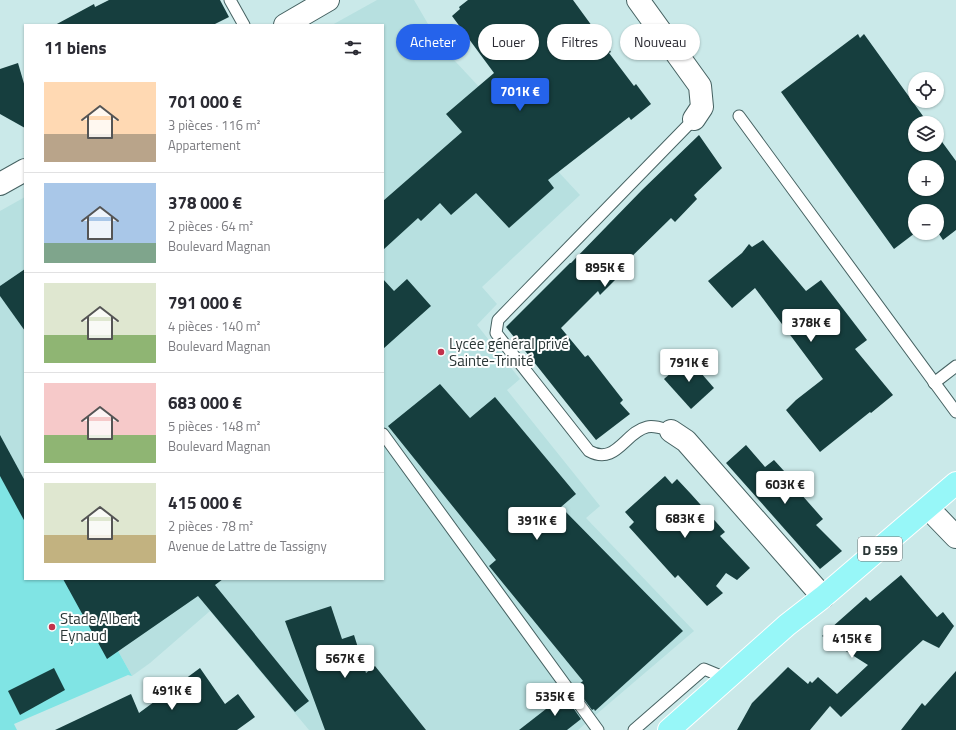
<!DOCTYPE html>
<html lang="fr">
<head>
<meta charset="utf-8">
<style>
  :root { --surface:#fff; --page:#f7f7f7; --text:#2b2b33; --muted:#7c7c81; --line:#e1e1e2; --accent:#2563eb }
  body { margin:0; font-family:"Titillium Web",sans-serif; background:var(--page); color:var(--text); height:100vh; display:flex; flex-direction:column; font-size:15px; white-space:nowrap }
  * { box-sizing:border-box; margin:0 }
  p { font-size:13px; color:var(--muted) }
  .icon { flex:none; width:22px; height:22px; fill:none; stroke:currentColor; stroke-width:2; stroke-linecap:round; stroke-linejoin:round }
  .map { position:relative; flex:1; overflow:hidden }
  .panel { position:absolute; left:24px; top:24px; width:360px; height:556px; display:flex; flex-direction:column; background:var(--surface); border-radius:0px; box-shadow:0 1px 3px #0004 }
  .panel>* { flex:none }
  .guide { position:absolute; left:396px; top:24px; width:380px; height:36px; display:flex; gap:8px }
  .tools { position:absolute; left:908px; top:72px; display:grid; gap:8px }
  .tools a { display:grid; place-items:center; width:36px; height:36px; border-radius:50%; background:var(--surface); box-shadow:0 1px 3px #0004; font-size:20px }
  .price { position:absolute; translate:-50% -34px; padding:0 9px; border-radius:4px; background:#fff; color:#222; font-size:13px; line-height:26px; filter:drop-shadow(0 1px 2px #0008) }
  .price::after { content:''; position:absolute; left:50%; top:24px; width:12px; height:9px; margin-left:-6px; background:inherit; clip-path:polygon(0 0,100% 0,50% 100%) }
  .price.selected { background:var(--accent); color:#fff }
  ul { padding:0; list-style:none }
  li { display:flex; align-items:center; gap:12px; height:100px; padding:0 20px }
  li+li { border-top:1px solid var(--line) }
  li span { display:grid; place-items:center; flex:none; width:112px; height:80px; border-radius:0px; color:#555 }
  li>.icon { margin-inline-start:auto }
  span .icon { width:48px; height:48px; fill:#fffc; stroke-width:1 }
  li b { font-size:17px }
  h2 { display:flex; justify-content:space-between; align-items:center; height:48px; padding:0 20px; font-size:17px }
  .chip { padding:0 14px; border-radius:18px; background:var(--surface); box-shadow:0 1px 3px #0004; font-size:14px; line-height:36px }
  .chip.selected { background:var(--accent); color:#fff }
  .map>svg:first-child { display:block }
  .built { fill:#b7e0e0 }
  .green { fill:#80e4e4 }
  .building { fill:#163e3e; fill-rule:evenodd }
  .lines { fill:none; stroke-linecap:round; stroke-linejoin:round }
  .service-casing { stroke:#466262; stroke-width:13 }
  .minor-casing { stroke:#466262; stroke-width:24 }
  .primary-casing { stroke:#fff; stroke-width:24 }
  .service { stroke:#fff; stroke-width:11 }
  .minor { stroke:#fff; stroke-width:22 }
  .primary { stroke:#97f7f8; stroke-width:22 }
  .poi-dot { fill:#c2324c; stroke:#fff; stroke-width:1.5 }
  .labels { text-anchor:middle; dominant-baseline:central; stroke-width:4; stroke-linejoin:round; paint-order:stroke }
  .shield { fill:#fff; stroke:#6a7272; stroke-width:1 }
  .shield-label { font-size:14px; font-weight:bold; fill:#2a3636 }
  .poi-label { font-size:15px; fill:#2a3636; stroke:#fff; text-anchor:start }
</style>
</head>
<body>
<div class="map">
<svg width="956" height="730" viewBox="0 0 956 730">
  <rect width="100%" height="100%" fill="#cae9e9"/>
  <g class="built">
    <polygon points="377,0 414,0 441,46 580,195 482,287 497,304 477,325 520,379 507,390 600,506 586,518 694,631 578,730 309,730 210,611 150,663 132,676 78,579 383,579 383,25 332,25"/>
    <polygon points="25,197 25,483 0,437 0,211"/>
  </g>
  <polygon class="green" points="0,436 25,482 25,579 78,579 132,676 128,675 14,724 17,730 0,730"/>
  <g class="building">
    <polygon points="109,0 220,0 229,17 213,25 55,25 94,4 95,7"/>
    <polygon points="468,0 573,0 611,52 609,53 634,86 636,84 651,104 631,120 629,117 548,180 554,188 509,228 476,193 451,215 440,203 421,221 418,218 383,250 383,201 462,132 446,114 494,73 452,16 460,9 459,7"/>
    <path d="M858 34 860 38 864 34 928 123H915V145H937V135L956 161V230L943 240 937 231V211H915V233L894 249 781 92ZM915 167H937V189H915Z"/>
    <polygon points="18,63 25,87 25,128 0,114 0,69"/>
    <polygon points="699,135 722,168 694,195 697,199 675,222 671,218 620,268 623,272 600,295 598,291 561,328 585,357 588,355 623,400 620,403 630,414 596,440 506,327 570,263 571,263 642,190"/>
    <polygon points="763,240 806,291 821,280 867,340 855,349 893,395 871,413 870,412 820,452 786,410 796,400 823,379 755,288 732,308 708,281 742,253 749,244 752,247"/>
    <polygon points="25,269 25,331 0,296 0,286"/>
    <polygon points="383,279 394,291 407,279 431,306 383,349"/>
    <polygon points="688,358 714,388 691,409 664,379"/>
    <polygon points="440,384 470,418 495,397 576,494 561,507 683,631 595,711 594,709 592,710 575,687 583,681 489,566 496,560 388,426"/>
    <polygon points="0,435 25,481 25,522 0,476"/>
    <polygon points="746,445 765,467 774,460 795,483 793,485 823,519 816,525 842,551 820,569 726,463"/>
    <polygon points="665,476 672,484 677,479 691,494 725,532 720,536 750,568 737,580 726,573 716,586 723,593 707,606 678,575 675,578 629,527 634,522 625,512"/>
    <polygon points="901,575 937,617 943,612 954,626 939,648 923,640 841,717 830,706 810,730 737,730 752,703 788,667 808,684 810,681 812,683 818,677 837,694 868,665 822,636 866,597 870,601"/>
    <polygon points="63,579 223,579 215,585 309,701 295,712 198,596 107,659"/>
    <polygon points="331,606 342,639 354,635 366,673 375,666 426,730 325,730 285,621"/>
    <polygon points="54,668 65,690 20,715 8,691"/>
    <polygon points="200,668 225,704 238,694 255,717 237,730 55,730 131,694 139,713"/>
    <polygon points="956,671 956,730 901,730 922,703 925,706"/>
    <polygon points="564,695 581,719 567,730 519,730"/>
  </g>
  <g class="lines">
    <defs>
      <g id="service">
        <polyline points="230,0 244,25"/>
        <polyline points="739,116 956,412"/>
        <polyline points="934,383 956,366"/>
        <path d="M671 431C664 429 655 425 647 427 625 432 616 466 589 451L496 333 498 320 694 119"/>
        <polyline points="383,434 598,730"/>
        <polyline points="634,730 704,669 728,679"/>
      </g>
      <g id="minor">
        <polyline points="638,0 700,86 702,107 694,119"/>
        <polyline points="285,25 328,0"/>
        <polyline points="0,184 25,170"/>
        <polyline points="671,431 686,441 823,597"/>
        <polyline points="928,508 956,537"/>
      </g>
      <polyline id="primary" points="669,730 787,625 823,597 956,483"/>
    </defs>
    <use href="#service" class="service-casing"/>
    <use href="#minor" class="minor-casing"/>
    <use href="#primary" class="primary-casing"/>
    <use href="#service" class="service"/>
    <use href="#minor" class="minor"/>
    <use href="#primary" class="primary"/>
  </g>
  <g class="poi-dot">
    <circle cx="441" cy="352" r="4"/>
    <circle cx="52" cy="627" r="4"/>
  </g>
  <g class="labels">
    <rect class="shield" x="858" y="537" width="44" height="24" rx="3"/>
    <g class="shield-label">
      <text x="880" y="549">D 559</text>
    </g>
    <g class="poi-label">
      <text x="449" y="343">Lycée général privé<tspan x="449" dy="17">Sainte-Trinité</tspan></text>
      <text x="60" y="618">Stade Albert<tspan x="60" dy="17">Eynaud</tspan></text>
    </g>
  </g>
</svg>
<div class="tools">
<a><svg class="icon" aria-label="locate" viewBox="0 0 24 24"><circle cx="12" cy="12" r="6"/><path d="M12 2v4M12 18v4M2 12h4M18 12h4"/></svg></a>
<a><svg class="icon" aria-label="layers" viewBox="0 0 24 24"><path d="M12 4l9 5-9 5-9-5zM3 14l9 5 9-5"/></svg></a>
<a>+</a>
<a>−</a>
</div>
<b class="price selected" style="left:520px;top:112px">701K €</b>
<b class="price" style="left:605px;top:288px">895K €</b>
<b class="price" style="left:811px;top:343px">378K €</b>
<b class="price" style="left:689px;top:383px">791K €</b>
<b class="price" style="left:785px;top:505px">603K €</b>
<b class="price" style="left:685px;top:539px">683K €</b>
<b class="price" style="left:537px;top:541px">391K €</b>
<b class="price" style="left:852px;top:659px">415K €</b>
<b class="price" style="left:345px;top:679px">567K €</b>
<b class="price" style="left:172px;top:711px">491K €</b>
<b class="price" style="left:555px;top:717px">535K €</b>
<div class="guide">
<a class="chip selected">Acheter</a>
<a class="chip">Louer</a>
<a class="chip">Filtres</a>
<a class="chip">Nouveau</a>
</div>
<section class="panel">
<h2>11 biens<svg class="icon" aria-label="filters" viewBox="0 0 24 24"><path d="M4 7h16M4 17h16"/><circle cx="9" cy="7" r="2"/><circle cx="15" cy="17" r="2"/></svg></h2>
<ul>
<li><span style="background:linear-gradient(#ffd9b3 65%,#b9a48a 0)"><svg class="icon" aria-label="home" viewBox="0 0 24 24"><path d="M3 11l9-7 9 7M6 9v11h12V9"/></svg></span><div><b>701 000 €</b><p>3 pièces · 116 m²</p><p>Appartement</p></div></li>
<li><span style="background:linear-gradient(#a9c7e8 75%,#7fa58c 0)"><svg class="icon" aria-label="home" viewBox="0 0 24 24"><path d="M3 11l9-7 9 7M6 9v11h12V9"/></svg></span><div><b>378 000 €</b><p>2 pièces · 64 m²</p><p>Boulevard Magnan</p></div></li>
<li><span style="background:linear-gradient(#dfe7d0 65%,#8fb573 0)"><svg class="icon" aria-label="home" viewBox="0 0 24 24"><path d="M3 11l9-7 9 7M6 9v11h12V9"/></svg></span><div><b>791 000 €</b><p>4 pièces · 140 m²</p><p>Boulevard Magnan</p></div></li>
<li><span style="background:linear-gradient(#f6c9c9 65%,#8fb573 0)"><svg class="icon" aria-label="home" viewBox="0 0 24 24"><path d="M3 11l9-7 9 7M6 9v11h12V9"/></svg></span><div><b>683 000 €</b><p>5 pièces · 148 m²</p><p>Boulevard Magnan</p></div></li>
<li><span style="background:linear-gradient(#dfe7d0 65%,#c2b280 0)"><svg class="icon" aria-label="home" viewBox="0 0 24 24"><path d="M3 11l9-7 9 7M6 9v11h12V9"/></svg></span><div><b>415 000 €</b><p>2 pièces · 78 m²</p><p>Avenue de Lattre de Tassigny</p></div></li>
</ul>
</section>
</div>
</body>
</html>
